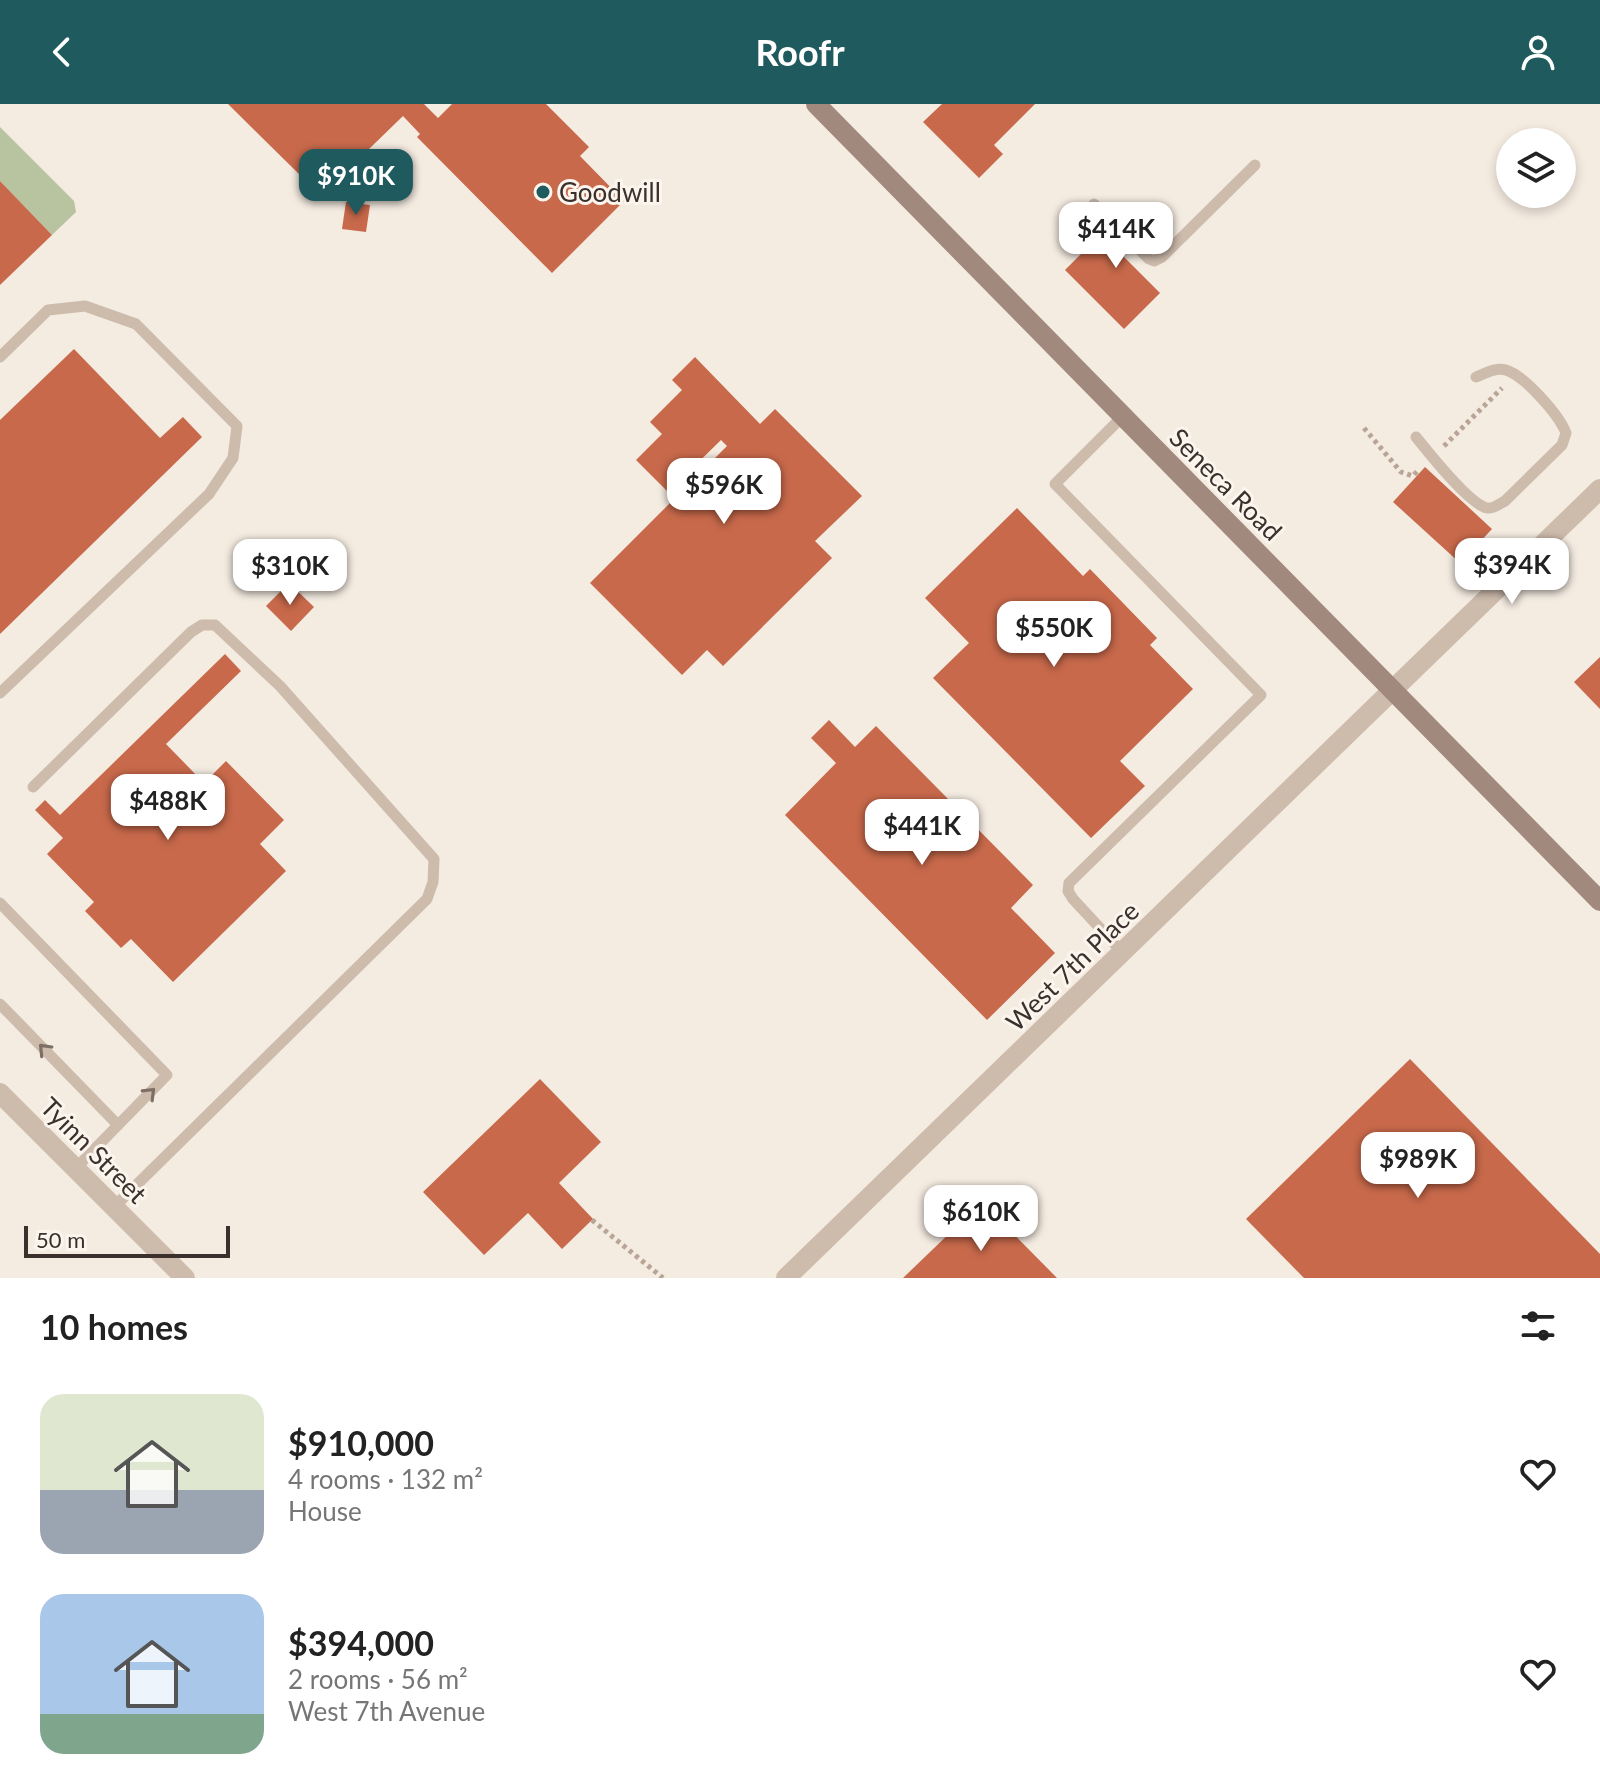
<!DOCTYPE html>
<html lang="en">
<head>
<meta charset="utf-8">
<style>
  :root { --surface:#fff; --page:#f6f6f6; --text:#222; --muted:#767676; --accent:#1f5a5e }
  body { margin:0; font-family:Lato,sans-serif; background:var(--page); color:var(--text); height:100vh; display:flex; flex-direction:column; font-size:30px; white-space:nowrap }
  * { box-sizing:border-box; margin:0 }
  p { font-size:26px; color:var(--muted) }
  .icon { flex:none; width:44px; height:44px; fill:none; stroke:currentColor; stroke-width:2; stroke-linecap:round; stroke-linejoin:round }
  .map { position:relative; height:1174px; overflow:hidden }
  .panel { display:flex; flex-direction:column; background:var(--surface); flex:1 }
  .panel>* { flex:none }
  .controls { position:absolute; left:1496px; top:24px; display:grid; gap:16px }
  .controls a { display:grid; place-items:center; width:80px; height:80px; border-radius:50%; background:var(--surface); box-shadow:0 4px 12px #0003; font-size:40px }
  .scale { position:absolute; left:24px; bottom:20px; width:206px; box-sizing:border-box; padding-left:8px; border:4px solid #3b302b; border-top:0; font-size:22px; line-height:28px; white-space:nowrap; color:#3b302b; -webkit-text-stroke:6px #fbf5ee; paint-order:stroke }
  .price { position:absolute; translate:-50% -68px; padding:0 18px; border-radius:16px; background:#fff; color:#222; font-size:26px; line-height:52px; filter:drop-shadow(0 2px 4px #0008) }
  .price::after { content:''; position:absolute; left:50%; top:48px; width:24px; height:18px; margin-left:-12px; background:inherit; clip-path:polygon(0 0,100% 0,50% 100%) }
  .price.selected { background:var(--accent); color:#fff }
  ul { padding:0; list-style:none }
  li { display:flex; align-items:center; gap:24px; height:200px; padding:0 40px }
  li span { display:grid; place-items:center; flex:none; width:224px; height:160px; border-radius:24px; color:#555 }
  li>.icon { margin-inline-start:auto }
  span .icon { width:96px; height:96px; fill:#fffc; stroke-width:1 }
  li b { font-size:34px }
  h2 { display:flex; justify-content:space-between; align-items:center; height:96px; padding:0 40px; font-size:34px }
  header { display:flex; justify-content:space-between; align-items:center; height:104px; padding:0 40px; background:var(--accent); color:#fff; font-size:36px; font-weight:700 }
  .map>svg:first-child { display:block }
  .green { fill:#b8c4a0 }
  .building { fill:#c8694b }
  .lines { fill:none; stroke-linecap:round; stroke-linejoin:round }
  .path { stroke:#b9a596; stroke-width:5; stroke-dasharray:4 4; stroke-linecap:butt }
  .service { stroke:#cdbbac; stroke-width:11 }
  .minor { stroke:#cdbbac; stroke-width:20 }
  .tertiary { stroke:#cdbbac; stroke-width:20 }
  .secondary { stroke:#a18a7d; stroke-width:20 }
  .oneway { stroke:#7d6f65 }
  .poi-dot { fill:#1f5a5e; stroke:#fbf5ee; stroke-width:3 }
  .labels { text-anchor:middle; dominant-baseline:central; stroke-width:6; stroke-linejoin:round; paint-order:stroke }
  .poi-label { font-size:26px; fill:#3b302b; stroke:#fbf5ee; text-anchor:start }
  .street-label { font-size:26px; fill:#3b302b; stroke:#fbf5ee }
</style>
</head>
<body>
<header><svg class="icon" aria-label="back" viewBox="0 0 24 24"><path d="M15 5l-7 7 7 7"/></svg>Roofr<svg class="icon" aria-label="person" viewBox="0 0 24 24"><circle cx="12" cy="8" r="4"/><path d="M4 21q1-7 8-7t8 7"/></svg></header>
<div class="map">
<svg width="1600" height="1174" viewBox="0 0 1600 1174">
  <rect width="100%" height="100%" fill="#f4ebe1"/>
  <polygon class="green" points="0,23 74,97 76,108 52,131 0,77"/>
  <g class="building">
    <polygon points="228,0 424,0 438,14 452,0 546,0 589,43 580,52 624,97 552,169 417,33 420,30 403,12 335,78 317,61 303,74"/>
    <polygon points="942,0 1035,0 994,41 1003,50 979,74 923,18"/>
    <polygon points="0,77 52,131 0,181"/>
    <polygon points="346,98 370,101 366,128 342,125"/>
    <polygon points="1129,102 1151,125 1123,152 1160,189 1124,225 1065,166"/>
    <polygon points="74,245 160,334 183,313 202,333 0,530 0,316"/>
    <polygon points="695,253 760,320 775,305 862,392 815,437 832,454 723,562 707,546 682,571 590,479 727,342 721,336 668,388 636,356 662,330 650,318 682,286 672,276"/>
    <polygon points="1425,363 1492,425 1460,459 1393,398"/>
    <polygon points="1017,404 1083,472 1090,465 1157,534 1150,541 1193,585 1120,657 1145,682 1091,734 933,574 969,539 925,494"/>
    <polygon points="289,479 314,503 291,527 266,502"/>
    <polygon points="225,550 241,567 166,640 204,679 226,657 284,716 260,740 286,767 173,878 131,835 121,844 85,807 94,798 47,750 63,734 35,706 45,696 60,711"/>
    <polygon points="1600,553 1600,605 1574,578"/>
    <polygon points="829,616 855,643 876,622 1033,781 1011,804 1055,849 987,916 785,711 836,659 811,634"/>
    <polygon points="1410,955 1600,1150 1600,1174 1304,1174 1246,1115"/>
    <polygon points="540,975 601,1038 559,1079 593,1115 562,1145 528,1109 484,1151 423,1088"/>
    <polygon points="982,1098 1057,1174 903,1174"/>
  </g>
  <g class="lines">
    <g class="path">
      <polyline points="1364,324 1401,368 1413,372 1419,365"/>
      <polyline points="1444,342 1502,284"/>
      <polyline points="592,1116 663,1174"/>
    </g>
    <g class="service">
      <polyline points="1094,100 1112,118"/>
      <polyline points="1135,141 1149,155 1154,157 1162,153 1255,61"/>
      <polyline points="0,253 48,206 85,202 136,220 237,322 233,354 209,390 0,589"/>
      <polyline points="1123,312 1055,380 1261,591 1069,779 1068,787 1073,795 1123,849"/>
      <path d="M1416 333C1429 349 1469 400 1487 404 1494 405 1499 400 1505 397L1562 341 1566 329C1559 311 1525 272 1506 266 1496 263 1486 269 1476 273"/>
      <polyline points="33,683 191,528 202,521 215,521 280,582 434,755 433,778 427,795 114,1103"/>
      <polyline points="0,799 167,971 76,1064"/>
      <polyline points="0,900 118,1021"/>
    </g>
    <polyline class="minor" points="0,989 185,1174"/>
    <polyline class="tertiary" points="786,1174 1600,385"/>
    <polyline class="secondary" points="816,0 1600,797"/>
  </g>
  <defs><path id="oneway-chevron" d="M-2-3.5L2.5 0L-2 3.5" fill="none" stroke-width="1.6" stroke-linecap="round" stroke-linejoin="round" transform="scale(2)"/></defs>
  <g class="oneway">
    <use href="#oneway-chevron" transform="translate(44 945) rotate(-134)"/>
    <use href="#oneway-chevron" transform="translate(150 989) rotate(-45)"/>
  </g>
  <circle class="poi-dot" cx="543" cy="88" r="8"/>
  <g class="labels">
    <g class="poi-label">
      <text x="559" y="88">Goodwill</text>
    </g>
    <g class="street-label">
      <text transform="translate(1226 380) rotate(45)">Seneca Road</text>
      <text transform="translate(1072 862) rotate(-44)">West 7th Place</text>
      <text transform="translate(94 1046) rotate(45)">Tyinn Street</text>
    </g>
  </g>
</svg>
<div class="controls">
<a><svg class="icon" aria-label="layers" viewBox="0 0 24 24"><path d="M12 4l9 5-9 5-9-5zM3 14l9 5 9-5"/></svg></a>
</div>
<div class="scale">50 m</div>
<b class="price selected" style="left:356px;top:113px">$910K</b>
<b class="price" style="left:1116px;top:166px">$414K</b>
<b class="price" style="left:724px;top:422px">$596K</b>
<b class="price" style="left:1512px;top:502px">$394K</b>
<b class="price" style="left:290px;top:503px">$310K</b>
<b class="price" style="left:1054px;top:565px">$550K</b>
<b class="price" style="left:168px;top:738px">$488K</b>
<b class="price" style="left:922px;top:763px">$441K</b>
<b class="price" style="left:1418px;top:1096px">$989K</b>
<b class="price" style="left:981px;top:1149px">$610K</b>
</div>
<section class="panel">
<h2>10 homes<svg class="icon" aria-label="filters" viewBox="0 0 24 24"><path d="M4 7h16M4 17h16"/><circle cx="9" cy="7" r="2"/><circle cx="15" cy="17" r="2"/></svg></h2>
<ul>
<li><span style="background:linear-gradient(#dfe7d0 60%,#9aa5b1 0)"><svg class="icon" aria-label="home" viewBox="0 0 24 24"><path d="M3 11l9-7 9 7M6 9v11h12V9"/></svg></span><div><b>$910,000</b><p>4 rooms · 132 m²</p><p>House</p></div><svg class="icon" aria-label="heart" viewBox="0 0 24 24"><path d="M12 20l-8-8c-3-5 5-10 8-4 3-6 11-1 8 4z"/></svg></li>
<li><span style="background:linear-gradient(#a9c7e8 75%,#7fa58c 0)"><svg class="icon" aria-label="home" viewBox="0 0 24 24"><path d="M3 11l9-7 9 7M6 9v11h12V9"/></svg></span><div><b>$394,000</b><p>2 rooms · 56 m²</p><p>West 7th Avenue</p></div><svg class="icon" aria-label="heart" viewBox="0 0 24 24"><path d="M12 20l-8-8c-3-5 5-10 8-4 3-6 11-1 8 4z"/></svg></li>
</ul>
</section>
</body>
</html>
